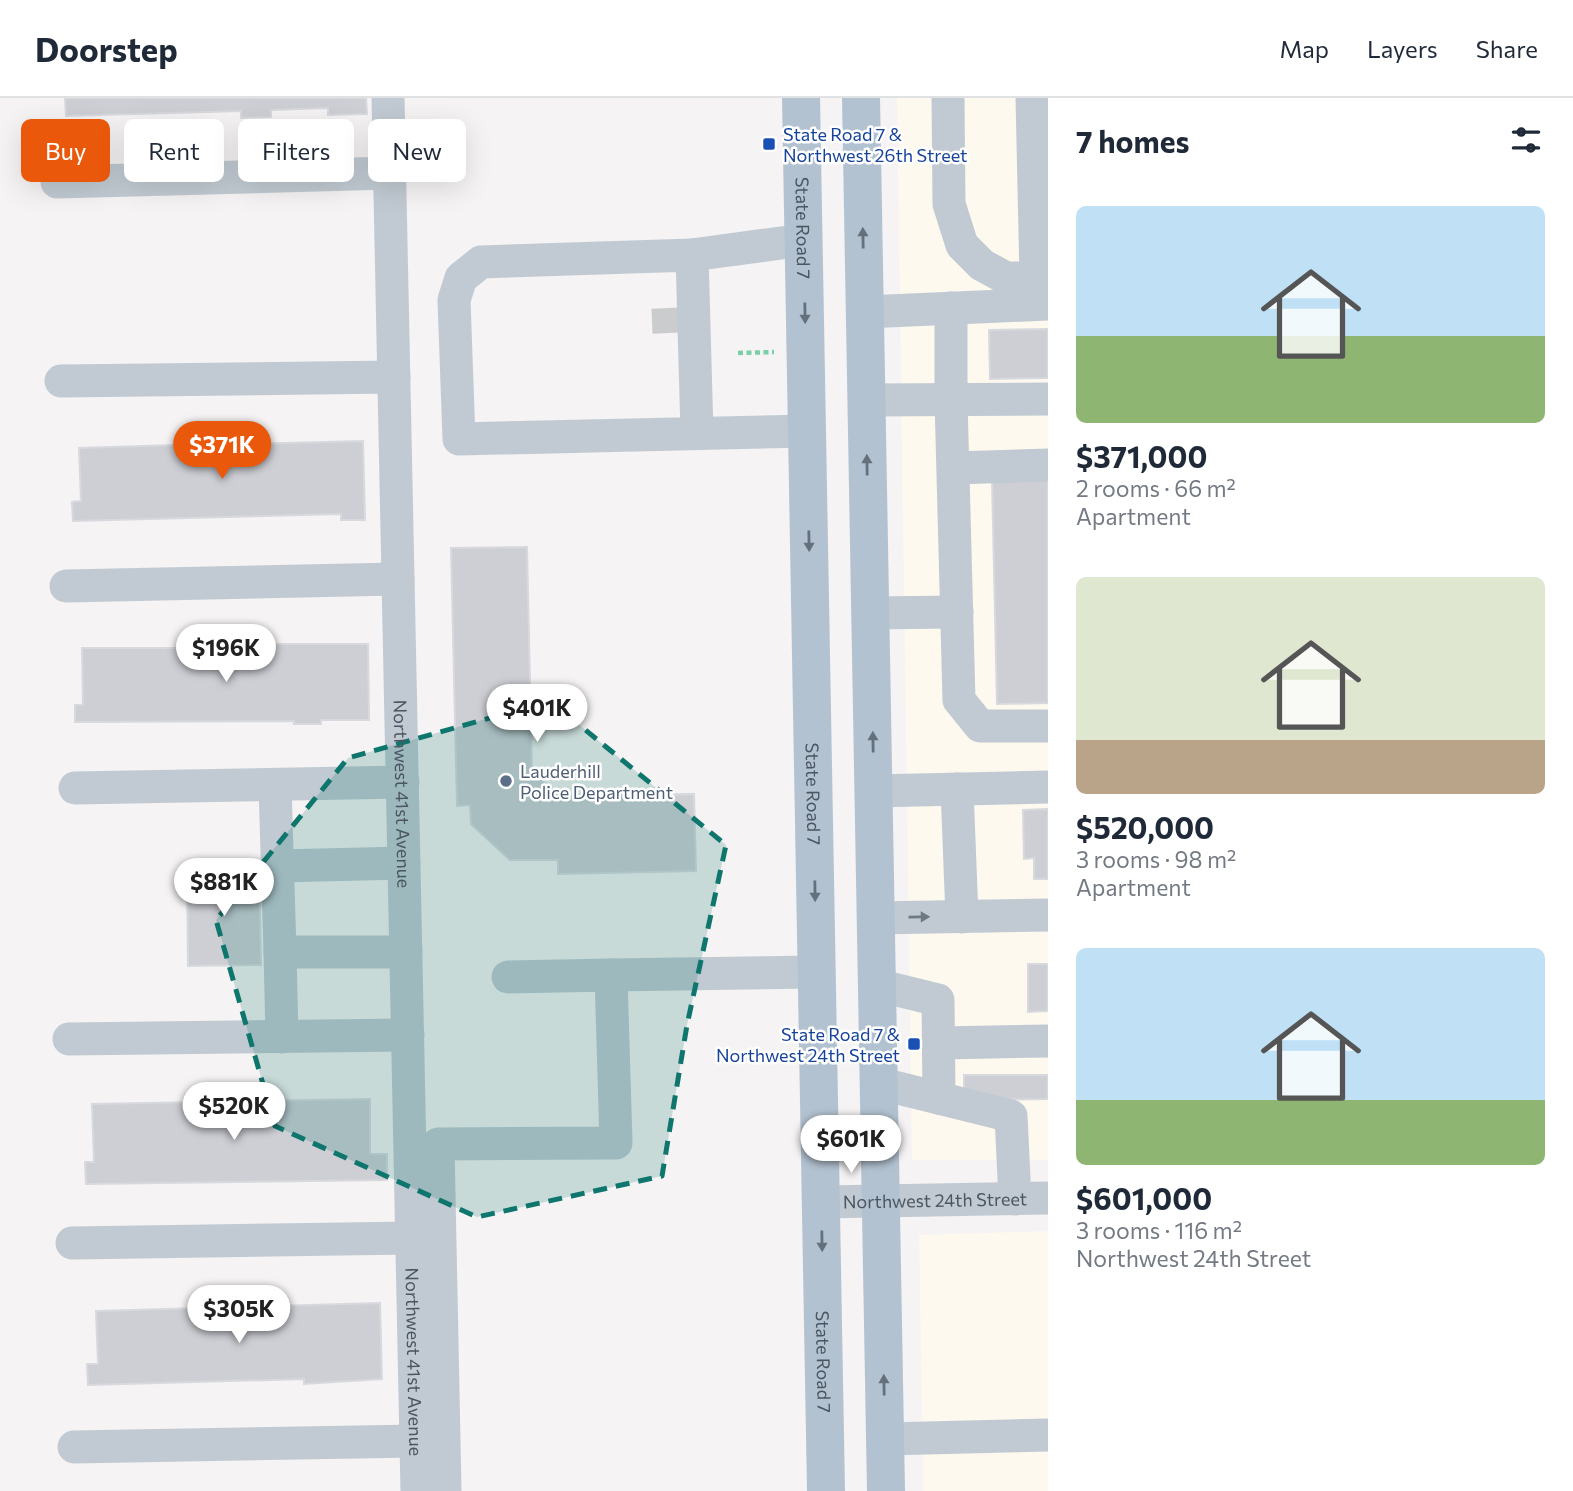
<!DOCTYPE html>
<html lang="en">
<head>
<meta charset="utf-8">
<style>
  :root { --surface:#fff; --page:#f6f6f7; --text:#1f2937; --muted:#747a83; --line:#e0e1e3; --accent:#ea580c }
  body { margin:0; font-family:Commissioner,sans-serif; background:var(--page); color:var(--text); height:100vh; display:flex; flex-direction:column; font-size:26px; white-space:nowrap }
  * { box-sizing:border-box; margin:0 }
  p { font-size:23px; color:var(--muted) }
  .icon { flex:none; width:38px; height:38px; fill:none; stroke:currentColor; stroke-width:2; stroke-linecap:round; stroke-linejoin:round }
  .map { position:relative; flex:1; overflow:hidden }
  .details { display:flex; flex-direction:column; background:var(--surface); width:525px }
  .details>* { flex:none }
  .banner { position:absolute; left:21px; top:21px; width:665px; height:63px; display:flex; gap:14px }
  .price { position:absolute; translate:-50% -60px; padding:0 16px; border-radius:24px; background:#fff; color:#222; font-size:23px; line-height:46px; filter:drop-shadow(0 2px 4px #0008) }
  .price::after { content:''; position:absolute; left:50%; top:42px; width:21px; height:16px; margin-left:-10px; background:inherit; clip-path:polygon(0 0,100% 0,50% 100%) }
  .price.selected { background:var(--accent); color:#fff }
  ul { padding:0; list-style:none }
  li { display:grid; align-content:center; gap:14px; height:371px; padding:0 28px }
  li span { display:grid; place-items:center; height:217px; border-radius:10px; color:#555 }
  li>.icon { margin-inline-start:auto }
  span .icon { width:126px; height:126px; fill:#fffc; stroke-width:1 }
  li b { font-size:30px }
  h2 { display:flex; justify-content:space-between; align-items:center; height:84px; padding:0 28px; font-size:30px }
  .pill { padding:0 24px; border-radius:10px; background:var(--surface); box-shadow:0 7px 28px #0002; font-size:24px; line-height:63px }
  .pill.selected { background:var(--accent); color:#fff }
  header { display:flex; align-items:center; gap:42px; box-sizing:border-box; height:98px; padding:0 35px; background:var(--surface); border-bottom:2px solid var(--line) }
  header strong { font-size:33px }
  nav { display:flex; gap:38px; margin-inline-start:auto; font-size:24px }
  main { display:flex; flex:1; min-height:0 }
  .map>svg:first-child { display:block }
  .commercial { fill:#fdf9ef }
  .building { fill:#cdcfd5; stroke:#d7d9de; stroke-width:2 }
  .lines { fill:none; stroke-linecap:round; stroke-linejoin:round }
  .minor-tunnel { stroke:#caccce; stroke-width:33; stroke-dasharray:33 17; stroke-linecap:butt }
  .path { stroke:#7ad0a6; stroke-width:4.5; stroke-dasharray:5 3.5; stroke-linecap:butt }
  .minor { stroke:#c1cad2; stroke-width:33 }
  .major { stroke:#b3c2d1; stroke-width:38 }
  .oneway { fill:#64717d }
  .oneway2 { fill:#6e7983 }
  .marked { fill:#0f766e; fill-opacity:0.2; stroke:#0f766e; stroke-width:5; stroke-dasharray:14 9; stroke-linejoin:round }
  .transit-dot { fill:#1a4fb4; stroke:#fff; stroke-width:2.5 }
  .service-dot { fill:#5c6f8a; stroke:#fff; stroke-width:2.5 }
  .labels { text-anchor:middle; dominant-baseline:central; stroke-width:5; stroke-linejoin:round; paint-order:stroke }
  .transit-label { font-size:18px; fill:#164399; stroke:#fff; text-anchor:start }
  .street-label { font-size:18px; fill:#4a5661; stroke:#fff }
  .service-label { font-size:18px; fill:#4e5e75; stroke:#fff; text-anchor:start }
</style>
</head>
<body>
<header>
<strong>Doorstep</strong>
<nav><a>Map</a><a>Layers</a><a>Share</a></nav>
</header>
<main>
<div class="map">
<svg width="1048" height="1393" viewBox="0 0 1048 1393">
  <rect width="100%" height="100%" fill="#f5f3f3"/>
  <g class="commercial">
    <polygon points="897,0 1048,0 1048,1062 912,1062"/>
    <polygon points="1048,1133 1048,1393 923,1393 919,1137"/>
  </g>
  <g class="building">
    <polygon points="65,0 366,0 367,16 328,17 328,10 271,12 271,19 241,20 241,13 66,18"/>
    <polygon points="1048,231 1048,280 990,281 989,232"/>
    <polygon points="247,342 248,346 363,343 365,422 341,422 341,416 73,423 72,404 81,403 79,350 207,346 207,343"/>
    <polygon points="1048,381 1048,605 997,606 992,382"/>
    <polygon points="527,449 532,675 560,697 694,696 696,773 558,776 558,762 510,762 471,726 470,707 457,708 451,450"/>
    <polygon points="273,546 368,546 369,622 321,622 321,626 294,626 294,623 75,624 75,607 83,607 82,550 273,550"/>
    <polygon points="1048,711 1048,781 1034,781 1034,760 1024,761 1023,712"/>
    <polygon points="259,772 261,867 188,868 187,773"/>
    <polygon points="1028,866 1048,866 1048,913 1028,914"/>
    <polygon points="964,977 1048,977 1048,1001 964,1002"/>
    <polygon points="370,1001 370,1056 387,1056 387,1082 86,1086 85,1064 94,1064 92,1006"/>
    <polygon points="380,1205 382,1281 304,1286 304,1281 88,1287 87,1266 98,1266 96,1213"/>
  </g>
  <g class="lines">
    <polyline class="minor-tunnel" points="668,210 669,235"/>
    <polyline class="path" points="738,255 774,254"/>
    <g class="minor">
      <path id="s1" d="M388 0 417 1393"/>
      <polyline points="948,0 949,106 962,147 982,167 1006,180 1048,180"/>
      <polyline points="1032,0 1036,180"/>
      <polyline points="57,84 390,75"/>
      <polyline points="692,157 803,142"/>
      <polyline points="951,210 951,302 959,602 980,628 1048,628"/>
      <polyline points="865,214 1048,206"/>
      <polyline points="61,283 394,279"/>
      <polyline points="866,302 1048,301"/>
      <path d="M697 335 692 157 481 164 461 180 454 202 459 341C575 338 691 335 807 333"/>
      <polyline points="954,370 1048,367"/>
      <polyline points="66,488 398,481"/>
      <polyline points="870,515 957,514"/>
      <polyline points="275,687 280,854"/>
      <polyline points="75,690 403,684"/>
      <polyline points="957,691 962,819"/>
      <polyline points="873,693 1048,689"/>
      <polyline points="278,768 404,765"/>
      <polyline points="875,820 1048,817"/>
      <polyline points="611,877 817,874"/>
      <polyline points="877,887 938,902 939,1000"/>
      <polyline points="282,939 280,854 406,854"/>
      <polyline points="69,941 408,937"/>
      <polyline points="939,945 1048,943"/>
      <polyline points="878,985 1011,1018 1015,1101"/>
      <path id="s2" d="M821 1104 1048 1100"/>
      <polyline points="72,1145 412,1140"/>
      <polyline points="885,1341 1048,1337"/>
      <polyline points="74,1349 416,1343"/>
      <polyline points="445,1393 438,1046 616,1045 611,877 508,879"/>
    </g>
    <g class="major">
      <path id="s3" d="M801 0 826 1393"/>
      <polyline points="861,0 886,1393"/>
    </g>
  </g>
  <defs><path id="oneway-solid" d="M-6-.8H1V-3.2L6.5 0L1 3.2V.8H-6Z" transform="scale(1.75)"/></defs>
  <g class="oneway">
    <use href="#oneway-solid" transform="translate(863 140) rotate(-91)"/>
    <use href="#oneway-solid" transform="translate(805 215) rotate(89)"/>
    <use href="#oneway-solid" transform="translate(867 367) rotate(-91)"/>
    <use href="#oneway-solid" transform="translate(809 443) rotate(89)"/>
    <use href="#oneway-solid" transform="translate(873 644) rotate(-91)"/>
    <use href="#oneway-solid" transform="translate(815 793) rotate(89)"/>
    <use href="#oneway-solid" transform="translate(822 1143) rotate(89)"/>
    <use href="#oneway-solid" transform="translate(884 1287) rotate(-91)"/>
  </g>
  <use class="oneway2" href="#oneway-solid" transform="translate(919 819) rotate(-1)"/>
  <path class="marked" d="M550 603 726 747 687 927 662 1078 477 1119 275 1028 216 822 348 660Z"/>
  <g class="transit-dot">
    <rect x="762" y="39" width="14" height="14" rx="3.5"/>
    <rect x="907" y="939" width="14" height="14" rx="3.5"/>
  </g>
  <circle class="service-dot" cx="506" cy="683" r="7"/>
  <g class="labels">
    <g class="transit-label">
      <text x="783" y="36">State Road 7 &amp;<tspan x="783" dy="21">Northwest 26th Street</tspan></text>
      <text x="900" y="936" text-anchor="end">State Road 7 &amp;<tspan x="900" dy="21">Northwest 24th Street</tspan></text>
    </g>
    <g class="street-label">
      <text stroke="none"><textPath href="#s3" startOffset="130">State Road 7</textPath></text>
      <text stroke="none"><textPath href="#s3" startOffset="696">State Road 7</textPath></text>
      <text stroke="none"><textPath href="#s1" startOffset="696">Northwest 41st Avenue</textPath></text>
      <text stroke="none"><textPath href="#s2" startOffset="114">Northwest 24th Street</textPath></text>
      <text stroke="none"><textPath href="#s1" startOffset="1264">Northwest 41st Avenue</textPath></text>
      <text stroke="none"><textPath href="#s3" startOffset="1264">State Road 7</textPath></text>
    </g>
    <g class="service-label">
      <text x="520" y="673">Lauderhill<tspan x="520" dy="21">Police Department</tspan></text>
    </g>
  </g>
</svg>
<b class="price selected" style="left:222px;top:383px">$371K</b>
<b class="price" style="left:226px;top:586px">$196K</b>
<b class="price" style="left:537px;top:646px">$401K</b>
<b class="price" style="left:224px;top:820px">$881K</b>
<b class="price" style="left:234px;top:1044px">$520K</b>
<b class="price" style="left:851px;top:1077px">$601K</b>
<b class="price" style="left:239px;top:1247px">$305K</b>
<div class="banner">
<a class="pill selected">Buy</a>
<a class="pill">Rent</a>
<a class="pill">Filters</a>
<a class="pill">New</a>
</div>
</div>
<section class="details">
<h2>7 homes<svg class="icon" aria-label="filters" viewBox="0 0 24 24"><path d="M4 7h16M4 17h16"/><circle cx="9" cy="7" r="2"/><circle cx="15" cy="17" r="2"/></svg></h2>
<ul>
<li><span style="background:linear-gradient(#bfe0f5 60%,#8fb573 0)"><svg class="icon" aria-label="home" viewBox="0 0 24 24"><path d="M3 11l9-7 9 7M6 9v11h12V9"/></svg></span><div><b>$371,000</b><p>2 rooms · 66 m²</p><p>Apartment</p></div></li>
<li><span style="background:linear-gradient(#dfe7d0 75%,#b9a48a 0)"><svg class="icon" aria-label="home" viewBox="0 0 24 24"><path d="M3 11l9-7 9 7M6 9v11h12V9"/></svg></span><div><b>$520,000</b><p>3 rooms · 98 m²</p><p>Apartment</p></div></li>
<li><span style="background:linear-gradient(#bfe0f5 70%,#8fb573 0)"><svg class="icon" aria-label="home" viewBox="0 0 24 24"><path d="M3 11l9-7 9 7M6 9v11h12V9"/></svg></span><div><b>$601,000</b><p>3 rooms · 116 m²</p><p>Northwest 24th Street</p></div></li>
</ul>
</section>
</main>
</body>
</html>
